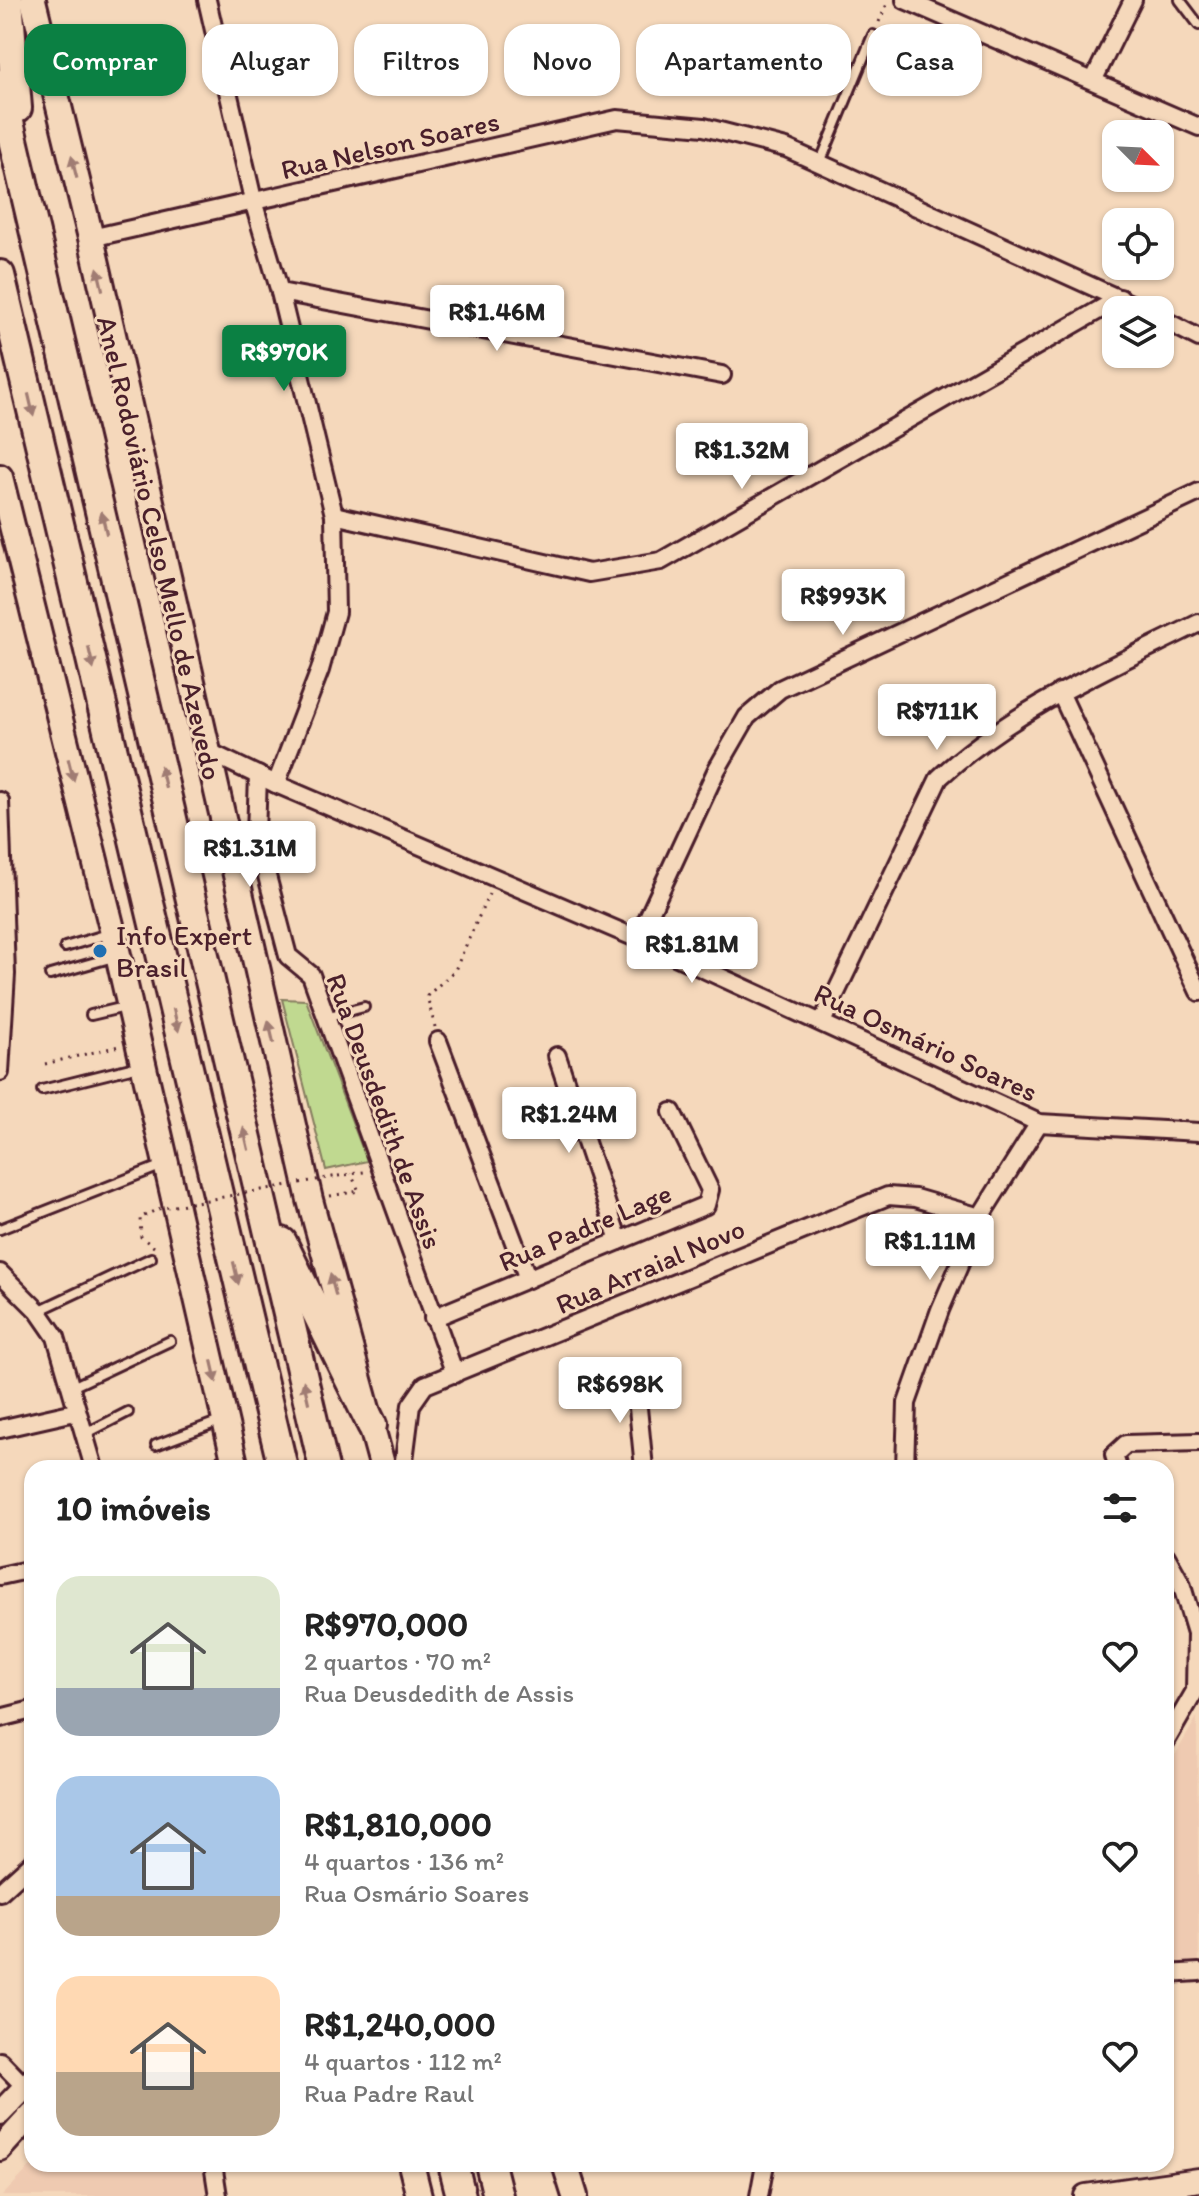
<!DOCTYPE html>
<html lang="pt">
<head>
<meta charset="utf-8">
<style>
  :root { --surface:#fff; --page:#f6f6f6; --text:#222; --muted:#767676; --accent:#0b8043 }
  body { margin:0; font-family:Itim,sans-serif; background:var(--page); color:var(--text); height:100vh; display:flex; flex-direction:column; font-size:30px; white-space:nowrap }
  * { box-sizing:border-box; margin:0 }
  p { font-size:26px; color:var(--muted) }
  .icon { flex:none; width:44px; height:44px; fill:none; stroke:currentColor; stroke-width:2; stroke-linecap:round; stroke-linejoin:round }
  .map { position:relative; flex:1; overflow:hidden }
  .drawer { position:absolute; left:24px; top:1460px; width:1150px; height:712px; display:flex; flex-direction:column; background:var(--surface); border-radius:24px; box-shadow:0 2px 6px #0004 }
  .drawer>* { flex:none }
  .top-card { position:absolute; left:24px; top:24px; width:1152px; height:72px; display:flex; gap:16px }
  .needle { width:52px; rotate:114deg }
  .fabs { position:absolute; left:1102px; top:120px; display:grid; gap:16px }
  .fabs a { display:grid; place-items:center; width:72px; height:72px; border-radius:16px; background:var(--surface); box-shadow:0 2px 6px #0004; font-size:40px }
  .price { position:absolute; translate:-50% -68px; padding:0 18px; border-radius:8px; background:#fff; color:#222; font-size:26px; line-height:52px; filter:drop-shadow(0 2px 4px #0008) }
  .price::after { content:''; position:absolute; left:50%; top:48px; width:24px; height:18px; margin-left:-12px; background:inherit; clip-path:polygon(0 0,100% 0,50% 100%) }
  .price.active { background:var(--accent); color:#fff }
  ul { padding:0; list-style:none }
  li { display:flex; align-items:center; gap:24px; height:200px; padding:0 32px }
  li span { display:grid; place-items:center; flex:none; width:224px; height:160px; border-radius:24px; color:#555 }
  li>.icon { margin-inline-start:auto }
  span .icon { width:96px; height:96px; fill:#fffc; stroke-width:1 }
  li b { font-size:34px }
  h2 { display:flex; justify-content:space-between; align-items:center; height:96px; padding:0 32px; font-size:34px }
  .chip { padding:0 28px; border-radius:24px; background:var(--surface); box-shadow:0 2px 6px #0004; font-size:28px; line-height:72px }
  .chip.active { background:var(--accent); color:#fff }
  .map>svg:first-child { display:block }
  .built { fill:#efcab1 }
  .green { fill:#c0d990; stroke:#857c5e; stroke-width:2 }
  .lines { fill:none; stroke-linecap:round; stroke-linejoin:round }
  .lane-casing { stroke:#4a1f2b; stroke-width:14 }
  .street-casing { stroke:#4a1f2b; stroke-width:22 }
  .secondary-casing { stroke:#4a1f2b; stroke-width:28 }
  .primary-casing { stroke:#4a1f2b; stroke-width:30 }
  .highway-casing { stroke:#4a1f2b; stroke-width:34 }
  .path { stroke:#4a1f2b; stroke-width:3; stroke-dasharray:2 6; stroke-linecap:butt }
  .lane { stroke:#f5d8bb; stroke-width:8 }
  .street { stroke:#f5d8bb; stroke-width:16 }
  .secondary { stroke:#f5d8bb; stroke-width:22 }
  .primary { stroke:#f5d8bb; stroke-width:24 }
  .highway { stroke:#f5d8bb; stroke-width:28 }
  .path-bridge { stroke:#4a1f2b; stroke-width:3; stroke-dasharray:2 6; stroke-linecap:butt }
  .oneway { fill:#a07c73 }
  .poi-dot { fill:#1f6fb2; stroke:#f5d8bb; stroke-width:3 }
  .labels { text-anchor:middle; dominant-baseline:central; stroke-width:6; stroke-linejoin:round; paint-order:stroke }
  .street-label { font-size:28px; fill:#4a1f2b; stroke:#f5d8bb }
  .poi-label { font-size:28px; fill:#4a1f2b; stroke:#f5d8bb; text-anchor:start }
</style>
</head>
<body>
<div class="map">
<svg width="1199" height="2196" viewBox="0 0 1199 2196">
  <rect width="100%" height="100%" fill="#f5d8bb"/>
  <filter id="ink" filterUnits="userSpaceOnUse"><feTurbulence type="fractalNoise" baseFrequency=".0125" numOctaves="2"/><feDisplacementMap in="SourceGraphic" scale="16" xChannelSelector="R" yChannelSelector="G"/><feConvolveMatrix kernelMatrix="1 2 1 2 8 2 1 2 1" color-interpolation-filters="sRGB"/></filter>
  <g filter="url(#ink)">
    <g class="built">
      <polygon points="1197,1717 1199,1971 1166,1971 1166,1771"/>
      <polygon points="33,2164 206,2164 211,2196 2,2196"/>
    </g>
    <polygon class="green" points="282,999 306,1000 367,1161 326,1170"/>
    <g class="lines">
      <defs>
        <g id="lane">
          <polyline points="1180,0 1199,25"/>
          <polyline points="820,163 873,35"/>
          <polyline points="65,947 108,934"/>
          <polyline points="50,975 117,956"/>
          <polyline points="91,1015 125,1007"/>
          <polyline points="325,1017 364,1007"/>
          <polyline points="42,1090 143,1065"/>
          <polyline points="0,1229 163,1165"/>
          <polyline points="38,1311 151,1258"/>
          <polyline points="70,1388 170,1341"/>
          <polyline points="83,1435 128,1412"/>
          <polyline points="156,1445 220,1421"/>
          <polyline points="201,1468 220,1461"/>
        </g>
        <g id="street">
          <polyline points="207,0 254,204 280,292 334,515 336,612 320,670 276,784"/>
          <polyline points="905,0 1199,127"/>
          <polyline points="1094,79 1133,0"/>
          <polyline points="91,238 617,119 704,127 786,148 1144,310"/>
          <polyline points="280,292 722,375"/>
          <polyline points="1160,318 1199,338"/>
          <polyline points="334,515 589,573 661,561 1120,298"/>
          <polyline points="1060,692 1199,992"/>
          <polyline points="205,750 276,784 638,939 1039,1123 1199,1132"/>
          <polyline points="258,775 256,834 288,956 311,975 455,1374"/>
          <polyline points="0,801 6,974 0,1072"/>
          <polyline points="638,939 717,769 747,717 780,689 1199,492"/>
          <path d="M822 1022 939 778C1013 709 1109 668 1199 623"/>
          <polyline points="438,1041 528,1279"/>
          <polyline points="557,1056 619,1241"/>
          <polyline points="0,1273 38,1311 56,1337 94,1468"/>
          <polyline points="433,1318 706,1205 710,1190 672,1112"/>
          <polyline points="635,1378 644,1468"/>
          <polyline points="0,1429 75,1412"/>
          <polyline points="403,1468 411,1405 425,1385 888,1196 915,1198 980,1217"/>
          <polyline points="905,1468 907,1403 940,1310 980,1217 1039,1123"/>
          <polyline points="1118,1468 1114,1455 1126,1444 1199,1442"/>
          <polyline points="1166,1556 1181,1583 1196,1633 1195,1691 1166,1741"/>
          <polyline points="0,1576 32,1569"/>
          <polyline points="0,1718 32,1710"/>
          <polyline points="0,1892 32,1863"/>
          <polyline points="1166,1974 1199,1972"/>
          <polyline points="0,2061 32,2094"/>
          <polyline points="213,2164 218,2196"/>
          <polyline points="759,2196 765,2164"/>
        </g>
        <g id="secondary">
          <polyline points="0,2113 32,2080"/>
          <polyline points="0,2149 32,2114"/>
          <polyline points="1086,2196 1199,2180"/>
        </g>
        <g id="primary">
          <polyline points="33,0 91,238 310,1200 383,1468"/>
          <polyline points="0,477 113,933 236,1468"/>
          <polyline points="411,2164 419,2196"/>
          <polyline points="565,2164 575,2196"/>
        </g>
        <g id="highway">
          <polyline points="8,0 17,108"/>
          <polyline points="0,84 324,1468"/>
          <polyline points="0,275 283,1468"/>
          <polyline points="282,1242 372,1425"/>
          <polyline points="453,2164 461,2196"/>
          <polyline points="490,2164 498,2196"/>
        </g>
      </defs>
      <use href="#lane" class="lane-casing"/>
      <use href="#street" class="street-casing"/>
      <use href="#secondary" class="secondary-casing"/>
      <use href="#primary" class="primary-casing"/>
      <use href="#highway" class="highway-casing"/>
      <g class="path">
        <polyline points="879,22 887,4"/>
        <polyline points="435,1027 427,996 455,970 489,894"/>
        <polyline points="45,1064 119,1046"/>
        <polyline points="338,1176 364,1172"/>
        <polyline points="330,1196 359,1191 351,1174"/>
      </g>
      <use href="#lane" class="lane"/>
      <use href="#street" class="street"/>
      <use href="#secondary" class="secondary"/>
      <use href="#primary" class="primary"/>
      <use href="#highway" class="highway"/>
      <polyline class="path-bridge" points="154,1247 141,1237 140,1218 158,1209 338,1176"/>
    </g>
    <defs><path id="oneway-solid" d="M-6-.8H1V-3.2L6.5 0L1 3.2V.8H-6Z" transform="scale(2)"/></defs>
    <g class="oneway">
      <use href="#oneway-solid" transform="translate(74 167) rotate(-104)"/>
      <use href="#oneway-solid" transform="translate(100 279) rotate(-103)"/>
      <use href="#oneway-solid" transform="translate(31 405) rotate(77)"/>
      <use href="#oneway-solid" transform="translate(104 523) rotate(-103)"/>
      <use href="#oneway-solid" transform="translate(91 658) rotate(77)"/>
      <use href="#oneway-solid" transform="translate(71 770) rotate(76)"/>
      <use href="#oneway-solid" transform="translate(163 777) rotate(-103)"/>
      <use href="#oneway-solid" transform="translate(176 1020) rotate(77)"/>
      <use href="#oneway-solid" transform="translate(271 1032) rotate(-103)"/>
      <use href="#oneway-solid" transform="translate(246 1139) rotate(-103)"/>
      <use href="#oneway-solid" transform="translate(236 1273) rotate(77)"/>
      <use href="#oneway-solid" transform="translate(333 1285) rotate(-105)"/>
      <use href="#oneway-solid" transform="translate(214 1371) rotate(77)"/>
      <use href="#oneway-solid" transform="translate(306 1392) rotate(-103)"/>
    </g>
  </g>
  <circle class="poi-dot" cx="100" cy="951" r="8"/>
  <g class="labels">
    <g class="street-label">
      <text transform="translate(390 145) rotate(-13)">Rua Nelson Soares</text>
      <text transform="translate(160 548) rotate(77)">Anel Rodoviário Celso Mello de Azevedo</text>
      <text transform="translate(926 1042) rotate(25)">Rua Osmário Soares</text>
      <text transform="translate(385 1111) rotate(70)">Rua Deusdedith de Assis</text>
      <text transform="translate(585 1227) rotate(-23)">Rua Padre Lage</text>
      <text transform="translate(650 1266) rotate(-23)">Rua Arraial Novo</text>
    </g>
    <g class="poi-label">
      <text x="116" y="935">Info Expert<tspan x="116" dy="32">Brasil</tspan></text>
    </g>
  </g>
</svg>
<div class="fabs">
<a><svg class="needle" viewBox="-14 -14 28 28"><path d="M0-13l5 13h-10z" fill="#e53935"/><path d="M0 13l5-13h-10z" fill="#767676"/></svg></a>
<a><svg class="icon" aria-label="locate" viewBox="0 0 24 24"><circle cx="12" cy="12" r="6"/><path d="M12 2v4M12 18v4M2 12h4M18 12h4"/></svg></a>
<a><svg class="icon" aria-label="layers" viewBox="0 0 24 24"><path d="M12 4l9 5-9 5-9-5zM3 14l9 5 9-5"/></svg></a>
</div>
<b class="price" style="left:497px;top:353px">R$1.46M</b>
<b class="price active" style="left:284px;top:393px">R$970K</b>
<b class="price" style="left:742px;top:491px">R$1.32M</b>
<b class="price" style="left:843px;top:637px">R$993K</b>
<b class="price" style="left:937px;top:752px">R$711K</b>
<b class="price" style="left:250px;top:889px">R$1.31M</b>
<b class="price" style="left:692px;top:985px">R$1.81M</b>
<b class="price" style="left:569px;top:1155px">R$1.24M</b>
<b class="price" style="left:930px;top:1282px">R$1.11M</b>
<b class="price" style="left:620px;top:1425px">R$698K</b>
<div class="top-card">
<a class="chip active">Comprar</a>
<a class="chip">Alugar</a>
<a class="chip">Filtros</a>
<a class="chip">Novo</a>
<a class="chip">Apartamento</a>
<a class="chip">Casa</a>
</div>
<section class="drawer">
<h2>10 imóveis<svg class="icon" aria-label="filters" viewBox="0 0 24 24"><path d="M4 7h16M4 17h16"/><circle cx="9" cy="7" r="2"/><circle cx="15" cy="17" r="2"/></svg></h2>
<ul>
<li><span style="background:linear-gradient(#dfe7d0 70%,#9aa5b1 0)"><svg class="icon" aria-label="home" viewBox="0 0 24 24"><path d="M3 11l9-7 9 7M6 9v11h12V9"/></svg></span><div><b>R$970,000</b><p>2 quartos · 70 m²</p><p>Rua Deusdedith de Assis</p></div><svg class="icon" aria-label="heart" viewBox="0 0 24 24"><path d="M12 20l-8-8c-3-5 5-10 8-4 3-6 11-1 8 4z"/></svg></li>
<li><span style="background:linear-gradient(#a9c7e8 75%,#b9a48a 0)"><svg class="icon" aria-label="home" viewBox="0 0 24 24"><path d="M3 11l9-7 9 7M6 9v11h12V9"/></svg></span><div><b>R$1,810,000</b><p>4 quartos · 136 m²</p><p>Rua Osmário Soares</p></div><svg class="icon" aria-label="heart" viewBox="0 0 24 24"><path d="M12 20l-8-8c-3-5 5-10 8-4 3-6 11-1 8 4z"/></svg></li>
<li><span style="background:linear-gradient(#ffd9b3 60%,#b9a48a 0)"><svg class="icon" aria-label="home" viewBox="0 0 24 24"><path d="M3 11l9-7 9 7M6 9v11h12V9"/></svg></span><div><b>R$1,240,000</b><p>4 quartos · 112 m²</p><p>Rua Padre Raul</p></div><svg class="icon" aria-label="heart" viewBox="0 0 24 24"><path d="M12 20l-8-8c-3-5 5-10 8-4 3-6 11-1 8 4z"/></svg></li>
</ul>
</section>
</div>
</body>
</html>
